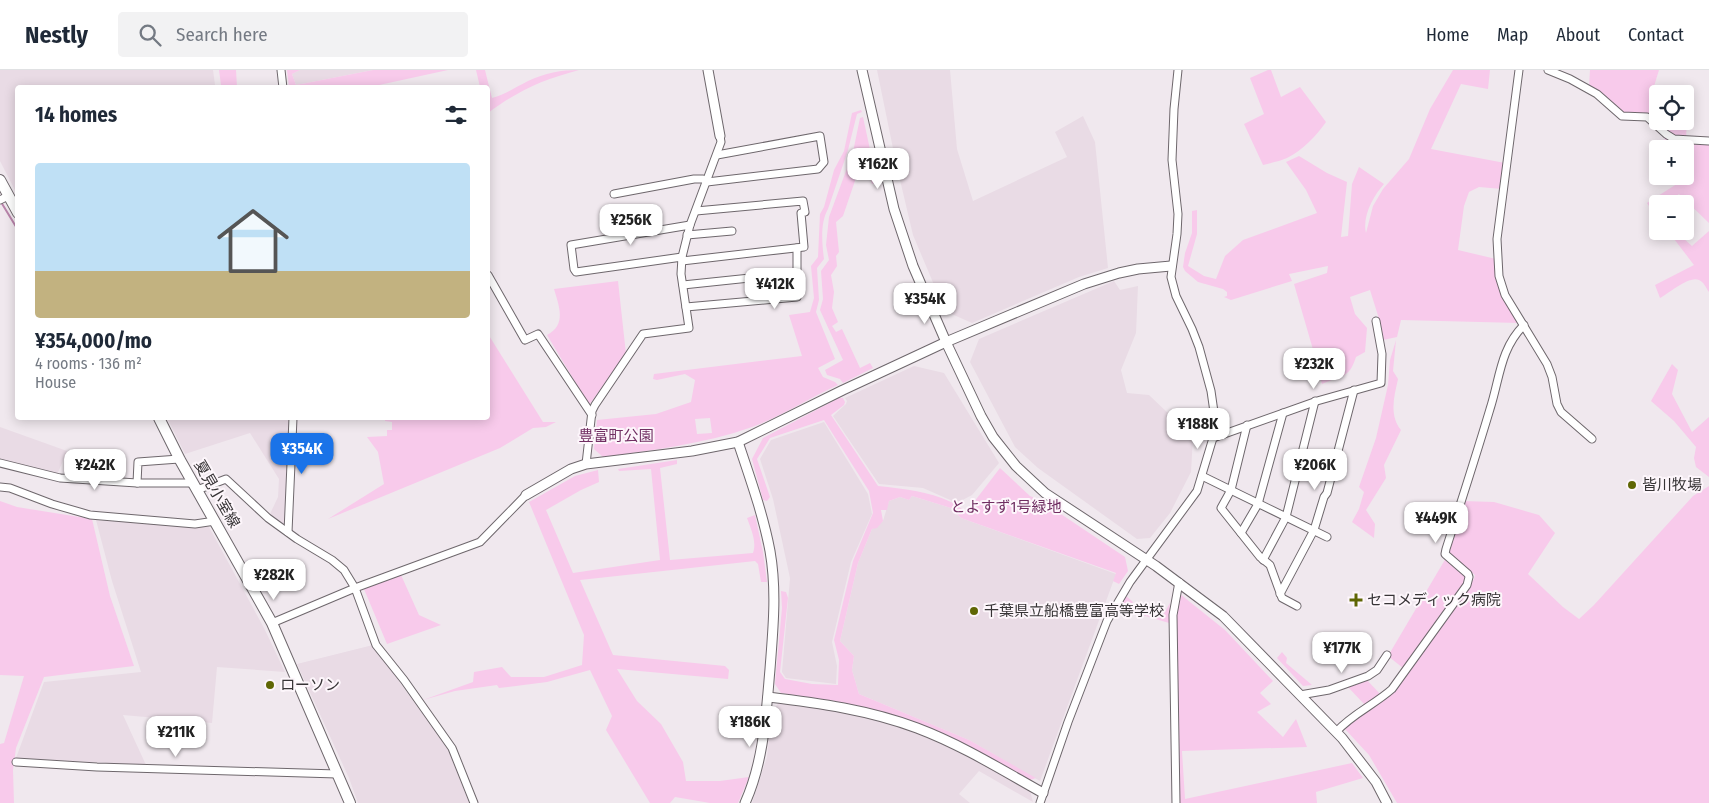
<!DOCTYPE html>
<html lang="en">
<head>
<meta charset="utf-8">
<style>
  :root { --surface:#fff; --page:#f2f2f3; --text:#1f2937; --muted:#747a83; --line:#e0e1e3; --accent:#1a73e8 }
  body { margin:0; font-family:"Fira Sans Condensed","Noto Sans JP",sans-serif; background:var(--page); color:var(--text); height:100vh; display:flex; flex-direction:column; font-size:19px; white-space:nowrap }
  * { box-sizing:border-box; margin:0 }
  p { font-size:16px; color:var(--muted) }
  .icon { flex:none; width:28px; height:28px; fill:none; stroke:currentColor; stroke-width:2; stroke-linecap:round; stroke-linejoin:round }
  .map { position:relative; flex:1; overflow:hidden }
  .drawer { position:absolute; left:15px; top:15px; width:475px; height:335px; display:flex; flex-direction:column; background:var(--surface); border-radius:5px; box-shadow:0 2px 12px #0003 }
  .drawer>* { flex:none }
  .tools { position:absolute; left:1649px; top:15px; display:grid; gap:10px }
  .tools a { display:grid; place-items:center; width:45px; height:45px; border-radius:5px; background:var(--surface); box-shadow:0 2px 12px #0003; font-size:25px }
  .price { position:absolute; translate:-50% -42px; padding:0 11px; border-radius:10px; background:#fff; color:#222; font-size:16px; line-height:32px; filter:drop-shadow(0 1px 2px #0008) }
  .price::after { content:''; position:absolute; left:50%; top:30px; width:15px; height:11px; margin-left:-8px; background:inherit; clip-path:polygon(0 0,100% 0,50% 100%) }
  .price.on { background:var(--accent); color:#fff }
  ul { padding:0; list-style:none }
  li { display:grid; align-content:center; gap:10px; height:265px; padding:0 20px }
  li span { display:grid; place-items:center; height:155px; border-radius:5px; color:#555 }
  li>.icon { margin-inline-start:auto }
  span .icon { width:90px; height:90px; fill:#fffc; stroke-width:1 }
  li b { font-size:21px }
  h2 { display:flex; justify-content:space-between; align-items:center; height:60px; padding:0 20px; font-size:21px }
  header { display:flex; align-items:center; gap:30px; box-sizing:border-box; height:70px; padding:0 25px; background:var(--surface); border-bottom:1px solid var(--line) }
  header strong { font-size:24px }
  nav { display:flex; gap:28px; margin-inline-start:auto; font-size:18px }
  .search { width:350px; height:45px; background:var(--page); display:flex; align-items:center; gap:12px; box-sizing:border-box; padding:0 18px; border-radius:5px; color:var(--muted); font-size:19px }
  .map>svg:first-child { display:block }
  .built { fill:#e9dbe5 }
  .green { fill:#f8caeb; fill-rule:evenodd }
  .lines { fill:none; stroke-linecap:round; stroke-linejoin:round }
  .stream { stroke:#b984ab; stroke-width:2 }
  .minor-casing { stroke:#6e676c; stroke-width:9 }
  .tertiary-casing { stroke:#6e676c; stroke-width:11 }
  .secondary-casing { stroke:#6e676c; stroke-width:12 }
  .minor { stroke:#fff; stroke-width:7 }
  .tertiary { stroke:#fff; stroke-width:9 }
  .secondary { stroke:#fff; stroke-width:10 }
  .poi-dot { fill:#5f6604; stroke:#fdf6fb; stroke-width:2 }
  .labels { text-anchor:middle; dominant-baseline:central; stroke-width:4; stroke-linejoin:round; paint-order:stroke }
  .park-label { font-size:15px; fill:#702e62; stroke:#fdf6fb }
  .poi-label { font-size:15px; fill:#373436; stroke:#fdf6fb; text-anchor:start }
  .street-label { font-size:15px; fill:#373436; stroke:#fdf6fb }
</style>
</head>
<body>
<header>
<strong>Nestly</strong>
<div class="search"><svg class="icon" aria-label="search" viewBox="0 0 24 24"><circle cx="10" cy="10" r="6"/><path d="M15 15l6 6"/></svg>Search here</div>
<nav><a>Home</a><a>Map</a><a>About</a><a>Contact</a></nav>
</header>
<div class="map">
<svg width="1709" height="733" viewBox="0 0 1709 733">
  <rect width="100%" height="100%" fill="#f0e8ee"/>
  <g class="built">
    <polygon points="0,0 213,0 215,15 215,18 18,18 17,124 0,91"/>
    <polygon points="300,0 373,0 296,15 292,4"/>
    <polygon points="877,0 950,0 957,79 973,131 1067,87 1055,62 1083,46 1095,72 1108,198 1079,207 972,253 945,241 913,165 896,93"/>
    <polygon points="1114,211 1120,220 1138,216 1136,263 1121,300 1127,323 1149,325 1193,367 1191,402 1170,443 1150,468 1137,469 1038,398 1015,377 970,292 979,269"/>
    <polygon points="914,296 944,303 999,393 972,425 957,433 923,418 879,414 833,346 846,334 847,331 845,328"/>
    <polygon points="167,348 291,348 286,457 269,446 278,427 279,409 250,363 185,384"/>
    <polygon points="824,352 868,424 872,444 851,492 832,572 837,596 836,614 786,608 782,602 790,508 773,429 760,389 771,370"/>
    <polygon points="0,357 67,381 57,405 0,390"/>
    <polygon points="912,426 951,438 961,448 1116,504 1040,711 969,670 859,624 852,600 854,586 840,571 858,493 872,459 883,451 889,431 900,427 909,430"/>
    <polygon points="96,450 209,457 264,558 285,602 217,597 212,653 123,645 146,695 16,688 44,612 141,602 112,511"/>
    <polygon points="373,575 451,684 469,733 358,733 349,708 297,594"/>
    <polygon points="779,632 835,640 884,651 916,661 944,673 1000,703 1030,721 1033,732 979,701 959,724 970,733 752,733 767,687 772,642"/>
  </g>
  <g class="green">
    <polygon points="219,0 236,0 237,17 220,17 221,15"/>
    <polygon points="287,0 300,0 292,4 296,15 373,0 448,0 370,17 289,17"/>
    <path d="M476 0H485L492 28C506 24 516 17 528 11 545 3 561 0 579 0 542 10 519 20 488 43V18L480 17Z"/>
    <path d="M1268 0H1271L1281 27 1300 17 1326 52C1316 66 1303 80 1287 88 1280 91 1271 93 1263 95L1244 54 1264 44 1250 8Z"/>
    <path d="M1453 0H1490L1488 19 1461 14 1431 79 1505 93 1502 119 1479 117 1469 122 1464 136 1458 180 1496 189 1519 253 1401 250 1397 267 1383 270 1380 252 1370 220 1350 227 1355 244 1367 258 1365 282 1356 287C1349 309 1342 305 1322 314L1317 296 1331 294 1329 280 1314 283 1294 214 1327 203 1328 196 1289 204 1292 211 1231 230 1224 227 1227 226V222L1223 219 1198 212 1185 201 1183 197 1185 183 1192 163V141L1197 140V164L1188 196 1204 206 1216 209 1225 186 1243 170 1317 143 1306 120 1286 92 1299 86 1327 103 1347 112 1341 167 1348 166 1352 114 1359 97 1384 114C1373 126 1362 147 1366 163L1373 136 1383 119 1409 89 1430 39Z"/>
    <polygon points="1590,0 1659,0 1651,26 1657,24 1658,51 1685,51 1685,24 1659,24 1682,17 1688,22 1686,69 1667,62 1647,44 1623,44 1589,16"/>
    <path d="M861 40 862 42 857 44 848 80 828 139C820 153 822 173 824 189L817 198 819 230 816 242 835 289 818 298 823 307 835 312 838 315C809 328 782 346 752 357 704 374 653 380 603 387L594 379 597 350 656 344 691 332 695 310 685 304 657 310 653 309 654 304 802 286 789 245 810 242 814 228 811 196 818 187 820 144 824 137 834 100 844 81 852 43ZM710 348 712 363 697 364 695 349Z"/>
    <polygon points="863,47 877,112 872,114 868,101 858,102 843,146 836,152 839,182 836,186 837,196 831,205 834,222 832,238 838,252 832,256 836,262 842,259 860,298 870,293 873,298 843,313 840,309 827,305 825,300 843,290 820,240 823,229 821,201 829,190 826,175 829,147 853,82 860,48"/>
    <path d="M1664 67C1679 74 1693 74 1709 74V153L1679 124 1665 134H1658L1657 139 1653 142 1647 133 1683 110 1681 106H1685V79H1669Z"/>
    <path d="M1668 161H1675L1692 176 1709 161V222C1706 218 1704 212 1699 210 1690 205 1669 223 1660 228L1655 215 1694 195Z"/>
    <path d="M618 211 626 284 589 335 547 265C567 255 559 236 554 219Z"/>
    <polygon points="488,264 543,352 556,352 546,357 533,358 500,378 328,449 384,414 378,382 367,367 387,366 387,360 392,360 392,352 385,351 385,348 488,348"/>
    <path d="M1396 270 1393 301 1398 309C1394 327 1389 345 1401 360L1384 395 1386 408 1366 440 1375 454 1374 468 1352 452 1359 439 1364 422 1359 417 1376 368 1388 315 1390 290Z"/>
    <polygon points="1672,294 1678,300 1672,324 1692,362 1709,347 1709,407 1696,397 1694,388 1696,377 1674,351 1651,331"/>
    <path d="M839 328H843L845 332 844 335 831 345 878 416C904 419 928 421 951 432 960 436 965 446 975 438L974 432 1000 398 1030 426 1040 430 1125 487 1128 501 1119 514 1113 511 1116 503 961 448 951 438 912 426 909 430 900 427 889 431 887 440H881L883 451 877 458 872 459 858 493 840 571 854 586 852 600 859 624 969 670 1036 708 1030 710 967 675 918 654 835 631 781 623 775 614 782 538 781 521 786 522 788 528 780 602 785 609 812 614 838 615 839 590 834 570 853 491 873 443 869 421 824 350 770 368 757 389 770 427 767 431 763 430 752 389 763 368Z"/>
    <path d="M677 390V394L660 398 670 490 753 483C757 472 751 459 747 448L755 445 763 482 767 512H761L758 494 755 491 580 510 613 585 725 596 729 600 728 609 617 599 637 631 661 654 683 692 686 711H720L749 707 738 733H710L675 727 670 733H650L606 660 612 646 590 600 547 612 499 618 497 615 455 621 423 630 473 612 474 602 502 597 511 607H544L582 595 584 565 529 432 575 406 598 400 599 412 581 420 546 440 573 503 660 490 651 399 619 401 618 399Z"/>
    <polygon points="1709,416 1709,733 1397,733 1369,685 1344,658 1405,604 1474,509 1475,505 1447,483 1463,431 1494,432 1539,445 1555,463 1528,504 1563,537 1579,549 1594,535 1693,426"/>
    <polygon points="0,431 17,437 92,449 110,526 134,596 44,607 16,678 13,700 14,733 0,733 0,674 4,673 24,606 0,605"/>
    <polygon points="1446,488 1464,501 1467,510 1405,599 1403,598 1388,586"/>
    <polygon points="401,505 419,545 441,555 387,574 364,519"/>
    <polygon points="1180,524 1225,560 1273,611 1260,623 1271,634 1257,642 1283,667 1296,649 1307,677 1182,681 1185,729 1352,693 1363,708 1316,722 1317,733 1178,733 1177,546"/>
    <polygon points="1126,526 1133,532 1132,534 1147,546 1153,539 1163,545 1170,533 1169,553 1119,538"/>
    <polygon points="1282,582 1287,588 1286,593 1312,615 1303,616 1277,588"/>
    <polygon points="1365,608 1381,625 1365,635 1348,617"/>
  </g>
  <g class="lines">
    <polyline class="stream" points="1,132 18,160"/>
    <defs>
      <g id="minor">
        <polyline points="281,0 283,18"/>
        <polyline points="1519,0 1497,169 1499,206 1505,225 1547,294 1552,307 1557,334 1561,342 1592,369"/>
        <polyline points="1548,0 1570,9 1597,24 1622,46 1647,47 1666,64 1674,69 1709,71"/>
        <polyline points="614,124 694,109 703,109 707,112 818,99 824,92 820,66 717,85"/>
        <polyline points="0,130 8,126"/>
        <polyline points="687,165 732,161"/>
        <polyline points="682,187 576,202 574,199 571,175 690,155"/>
        <polyline points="682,191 804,177 801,143 805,142 803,131 696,141"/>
        <polyline points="488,205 525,270 538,264 592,345"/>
        <polyline points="683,215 797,203"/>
        <polyline points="686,237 797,227 797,178"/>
        <polyline points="1247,355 1231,420 1221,438 1260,487 1270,495 1282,528 1297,536"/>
        <polyline points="1213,368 1317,331 1381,313 1382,284 1376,251"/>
        <polyline points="0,393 60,408 137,413 193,413"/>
        <polyline points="586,394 592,341 595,335 643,264 689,258 681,204 682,187 690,155 721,72 720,66"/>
        <polyline points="1202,406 1327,467"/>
        <polyline points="137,413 138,392 179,389"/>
        <polyline points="0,417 10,418 52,434 90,445 195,454 215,451"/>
        <polyline points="197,420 226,409 268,448 297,469 332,490 344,500 355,518 376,575 404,610 452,678 474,733"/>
        <polyline points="288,462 293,348"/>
        <polyline points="1241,463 1258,434 1283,343"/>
        <polyline points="1263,490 1286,447 1315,331"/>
        <polyline points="1280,524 1314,460 1324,427 1327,423 1354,320"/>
        <polyline points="272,553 355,518 480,472 526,425"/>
        <polyline points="1300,625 1329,620 1368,606 1377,600 1387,585"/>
        <path d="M1336 662C1352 644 1374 635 1392 619L1467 515 1469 507 1468 504 1445 484 1446 479C1461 432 1476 386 1490 339 1500 308 1500 279 1524 255"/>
        <polyline points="16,692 97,697 337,704"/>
        <polyline points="1040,733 1068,652 1107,551 1130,512 1197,421 1213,368 1214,342 1211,321 1199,277 1192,259 1176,226 1171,207 1177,164 1178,144 1172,90 1174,39 1178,0"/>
        <polyline points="1176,733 1173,545 1179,512"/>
      </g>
      <g id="tertiary">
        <polyline points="708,0 720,66"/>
        <polyline points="862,0 894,139 913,196 946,272 981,346 993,367 1016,396 1045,423 1156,496 1223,546 1342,668 1376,712 1387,733"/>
        <path d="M738 372C750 408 763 444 770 481 777 521 773 559 770 599 766 644 764 691 745 733"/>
        <polyline points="526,425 571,399 586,394 692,381 738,372 843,320 946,272 1084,214 1119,203 1138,199 1171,196"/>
        <path d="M768 627C819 633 869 640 917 658 962 675 1002 700 1043 723"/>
      </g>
      <g id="secondary">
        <polyline points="0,110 18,143"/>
        <polyline points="159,348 180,390 272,553 350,733"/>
      </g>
    </defs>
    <use href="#minor" class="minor-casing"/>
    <use href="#tertiary" class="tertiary-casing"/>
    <use href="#secondary" class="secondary-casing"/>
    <use href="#minor" class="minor"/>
    <use href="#tertiary" class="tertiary"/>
    <use href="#secondary" class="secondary"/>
  </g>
  <g class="poi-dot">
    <circle cx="1632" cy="415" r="5"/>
    <path d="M1353.5 522.5h5v5h5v5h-5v5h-5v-5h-5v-5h5z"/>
    <circle cx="974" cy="541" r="5"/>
    <circle cx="270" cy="615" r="5"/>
  </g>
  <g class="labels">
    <g class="park-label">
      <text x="616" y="366">豊富町公園</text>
      <text x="1006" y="437">とよすず1号緑地</text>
    </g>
    <g class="poi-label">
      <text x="1642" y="415">皆川牧場</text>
      <text x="1367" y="530">セコメディック病院</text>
      <text x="984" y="541">千葉県立船橋豊富高等学校</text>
      <text x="280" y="615">ローソン</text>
    </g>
    <g class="street-label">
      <text transform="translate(217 424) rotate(60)">夏見小室線</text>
    </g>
  </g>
</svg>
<div class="tools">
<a><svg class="icon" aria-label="locate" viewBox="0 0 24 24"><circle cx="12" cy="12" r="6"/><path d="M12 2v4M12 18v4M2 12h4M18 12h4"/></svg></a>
<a>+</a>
<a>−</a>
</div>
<b class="price" style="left:878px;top:120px">¥162K</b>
<b class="price" style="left:631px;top:176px">¥256K</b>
<b class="price" style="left:775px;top:240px">¥412K</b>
<b class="price" style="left:925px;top:255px">¥354K</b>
<b class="price" style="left:1314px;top:320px">¥232K</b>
<b class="price" style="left:1198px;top:380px">¥188K</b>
<b class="price on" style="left:302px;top:405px">¥354K</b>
<b class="price" style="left:95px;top:421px">¥242K</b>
<b class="price" style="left:1315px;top:421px">¥206K</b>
<b class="price" style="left:1436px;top:474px">¥449K</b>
<b class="price" style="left:274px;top:531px">¥282K</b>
<b class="price" style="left:1342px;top:604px">¥177K</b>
<b class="price" style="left:750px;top:678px">¥186K</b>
<b class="price" style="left:176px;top:688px">¥211K</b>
<section class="drawer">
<h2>14 homes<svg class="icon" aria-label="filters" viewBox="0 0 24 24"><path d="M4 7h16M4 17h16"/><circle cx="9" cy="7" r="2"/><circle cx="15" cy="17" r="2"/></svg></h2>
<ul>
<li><span style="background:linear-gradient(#bfe0f5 70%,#c2b280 0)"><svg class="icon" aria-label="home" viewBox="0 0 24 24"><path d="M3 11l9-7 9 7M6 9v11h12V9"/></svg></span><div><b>¥354,000/mo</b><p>4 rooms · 136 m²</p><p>House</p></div></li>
</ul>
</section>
</div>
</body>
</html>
